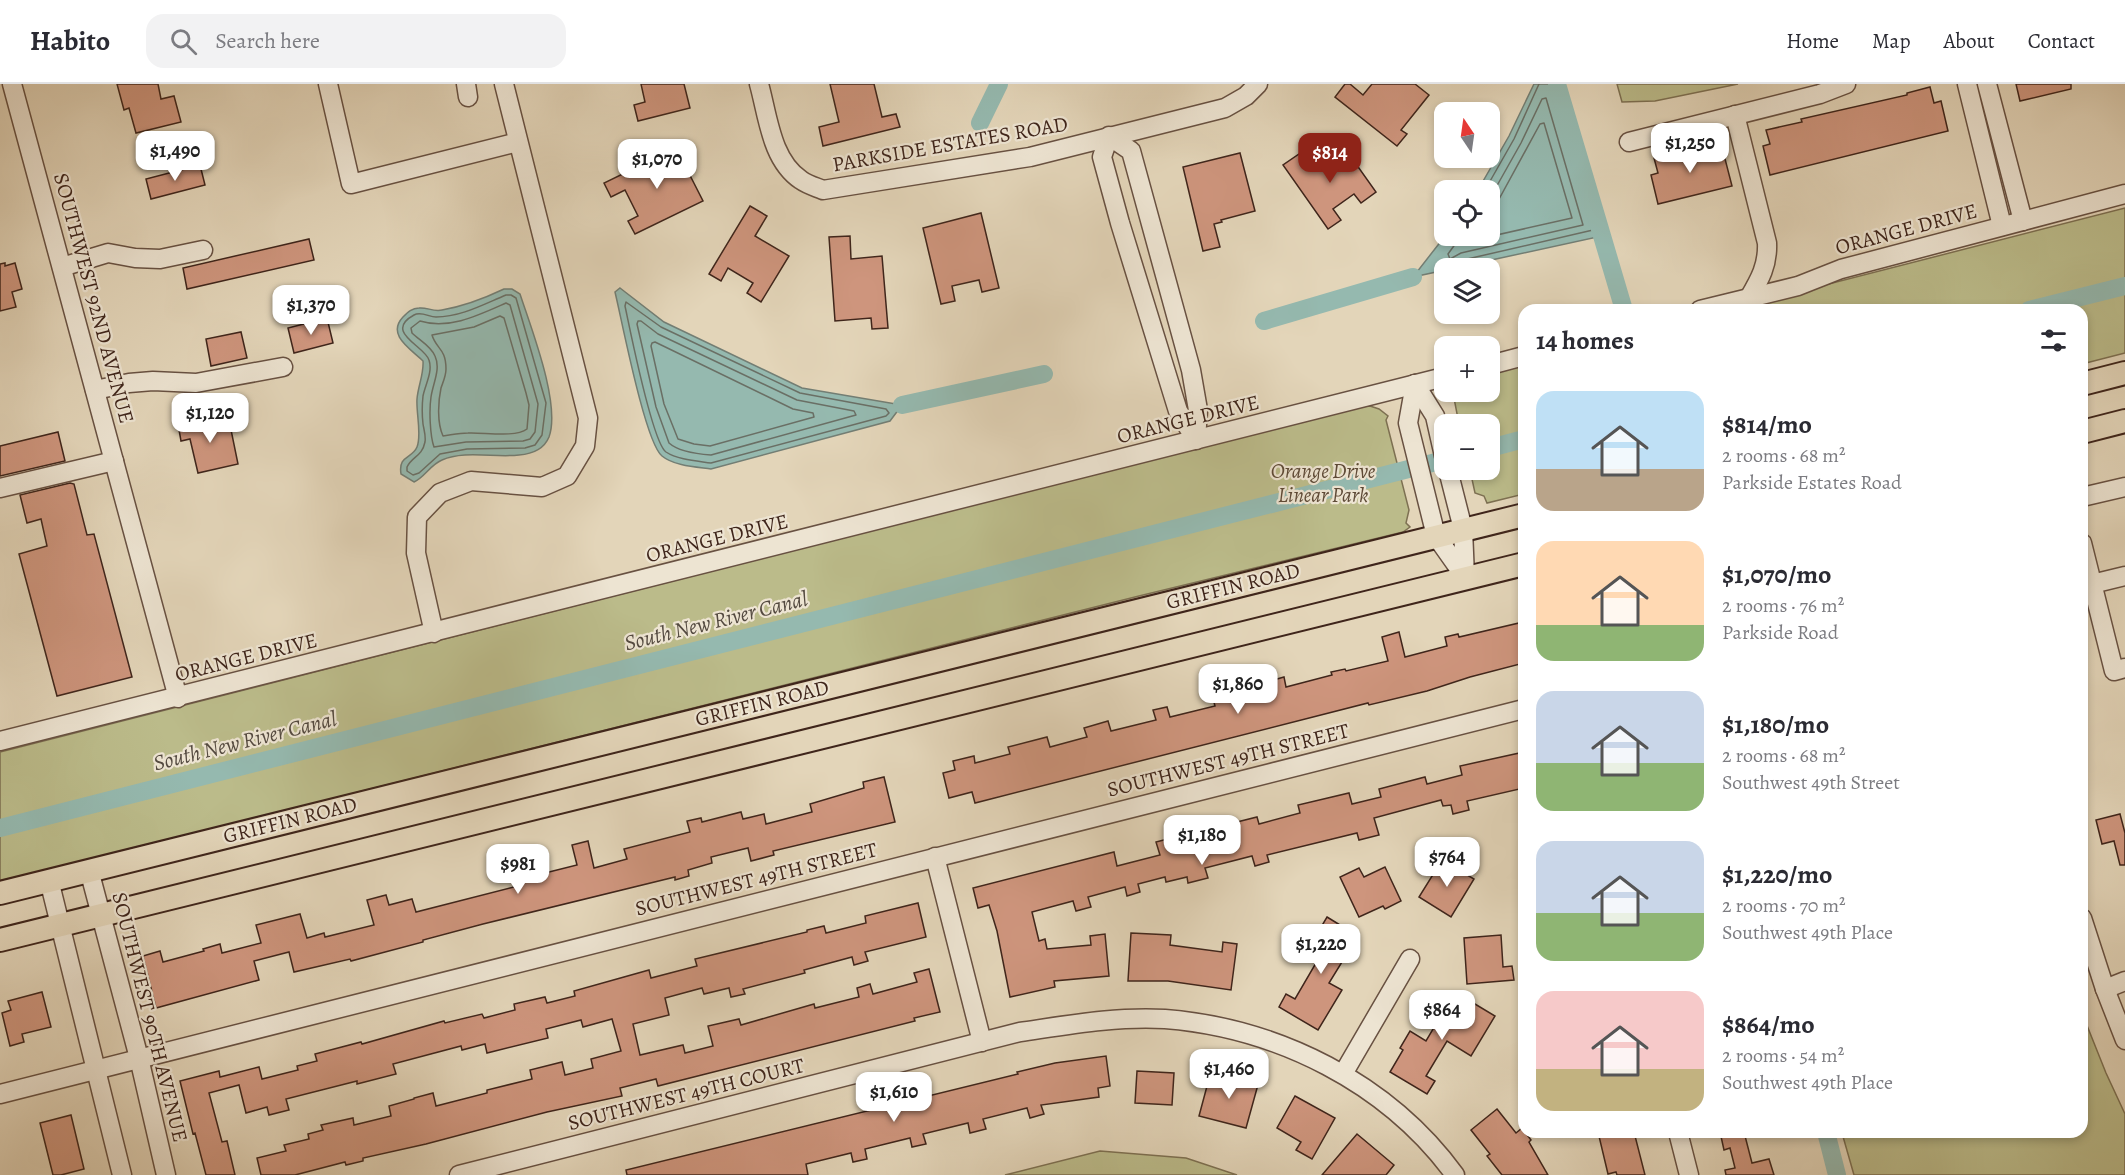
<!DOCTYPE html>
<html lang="en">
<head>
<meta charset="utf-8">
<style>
  :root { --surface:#fff; --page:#f2f2f3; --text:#2b2b33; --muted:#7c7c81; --line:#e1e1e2; --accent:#8f2418 }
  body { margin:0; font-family:Alegreya,serif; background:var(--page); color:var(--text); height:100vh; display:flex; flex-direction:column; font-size:22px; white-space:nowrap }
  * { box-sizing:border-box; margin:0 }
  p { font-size:20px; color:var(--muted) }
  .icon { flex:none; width:33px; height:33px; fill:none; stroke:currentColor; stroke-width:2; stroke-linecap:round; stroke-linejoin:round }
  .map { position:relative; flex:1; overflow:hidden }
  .drawer { position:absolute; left:1518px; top:220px; width:570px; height:834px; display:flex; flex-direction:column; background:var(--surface); border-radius:18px; box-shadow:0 3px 9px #0003 }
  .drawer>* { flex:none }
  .needle { width:39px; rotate:347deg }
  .tools { position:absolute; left:1434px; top:18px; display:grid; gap:12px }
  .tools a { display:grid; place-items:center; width:66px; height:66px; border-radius:12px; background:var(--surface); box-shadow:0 3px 9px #0003; font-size:30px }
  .price { position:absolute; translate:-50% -51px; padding:0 14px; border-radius:12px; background:#fff; color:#222; font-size:20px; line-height:39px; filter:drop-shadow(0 2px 3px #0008) }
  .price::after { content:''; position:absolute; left:50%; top:36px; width:18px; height:14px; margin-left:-9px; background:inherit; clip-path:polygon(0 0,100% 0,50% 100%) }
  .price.active { background:var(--accent); color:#fff }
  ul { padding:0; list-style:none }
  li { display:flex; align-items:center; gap:18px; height:150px; padding:0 18px }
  li span { display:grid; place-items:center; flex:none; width:168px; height:120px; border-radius:18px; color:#555 }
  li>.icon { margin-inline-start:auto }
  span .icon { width:72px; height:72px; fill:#fffc; stroke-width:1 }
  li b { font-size:26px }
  h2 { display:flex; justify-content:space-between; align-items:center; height:72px; padding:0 18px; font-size:26px }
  header { display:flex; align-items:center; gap:36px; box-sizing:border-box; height:84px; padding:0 30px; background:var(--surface); border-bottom:2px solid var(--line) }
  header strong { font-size:28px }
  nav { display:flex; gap:33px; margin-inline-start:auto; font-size:21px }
  .search { width:420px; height:54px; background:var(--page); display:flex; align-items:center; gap:15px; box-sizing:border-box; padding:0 21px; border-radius:18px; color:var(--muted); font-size:22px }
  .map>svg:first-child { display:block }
  .green { fill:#bbbb8a; stroke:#7d7052; stroke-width:1.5 }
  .water { fill:#95b9af; stroke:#737e74; stroke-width:1.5 }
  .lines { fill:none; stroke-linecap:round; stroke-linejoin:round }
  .shore { stroke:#6a6f65; stroke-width:1.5 }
  .canal { stroke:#95b9af; stroke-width:18 }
  .building { fill:#ce957d; stroke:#3f251b; stroke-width:1.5 }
  .minor-casing { stroke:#685142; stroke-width:21 }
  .major-casing { stroke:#3f251b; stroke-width:26 }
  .minor { stroke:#ede4d2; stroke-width:18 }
  .major { stroke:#e3d5b9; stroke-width:22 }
  .labels { text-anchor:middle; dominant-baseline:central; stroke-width:4.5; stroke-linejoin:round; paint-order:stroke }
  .street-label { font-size:21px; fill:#3f251b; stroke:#ede4d2 }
  .park-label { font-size:21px; font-style:italic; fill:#5e4a37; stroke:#ede4d2 }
  .water-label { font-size:22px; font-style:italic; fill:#544a40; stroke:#ede4d2 }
</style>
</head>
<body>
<header>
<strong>Habito</strong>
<div class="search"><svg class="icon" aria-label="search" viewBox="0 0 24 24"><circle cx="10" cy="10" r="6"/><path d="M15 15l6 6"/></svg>Search here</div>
<nav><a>Home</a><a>Map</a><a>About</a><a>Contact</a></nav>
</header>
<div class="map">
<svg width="2125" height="1091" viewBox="0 0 2125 1091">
  <rect width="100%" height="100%" fill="#e3d5b9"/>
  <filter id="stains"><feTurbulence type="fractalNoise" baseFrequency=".00333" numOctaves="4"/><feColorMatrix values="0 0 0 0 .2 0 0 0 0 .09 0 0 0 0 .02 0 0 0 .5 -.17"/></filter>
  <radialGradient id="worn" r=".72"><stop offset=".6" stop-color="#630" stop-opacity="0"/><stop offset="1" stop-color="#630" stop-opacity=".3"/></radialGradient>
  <g class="green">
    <polygon points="1617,0 1738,0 1655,17 1622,18"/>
    <polygon points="2125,124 2125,269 2082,280 2082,226 1727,226"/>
    <polygon points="1524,279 1524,410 1487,419 1484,412 1475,409 1470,386 1490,386 1490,340 1459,340 1453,309 1490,308 1490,288"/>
    <polygon points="1370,322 1379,325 1388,332 1386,336 1409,426 1406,439 1410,443 1403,448 1139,512 0,798 0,668 1356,323"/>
    <polygon points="2082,929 2106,989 2125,1030 2125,1091 1854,1091 1842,1049 2082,1048"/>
    <polygon points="1100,1067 1186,1074 1237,1091 1005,1091"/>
  </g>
  <g class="water">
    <polygon points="1534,0 1557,0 1602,152 1413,193 1445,152 1490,152 1490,106 1478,106 1509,52"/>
    <path d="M620 204 664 238 802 304 902 321 890 337 711 385C697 383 674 382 662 372 645 358 622 237 615 208Z"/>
    <path d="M504 205H512L520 210C531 244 561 320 549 353 544 365 532 370 519 371 496 374 464 366 442 376 430 381 425 393 414 398L401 390C398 371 412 375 417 363 422 351 416 329 417 315 418 302 424 290 423 277 411 265 386 251 403 233 408 228 412 224 419 224 427 223 433 228 442 226 465 222 483 215 504 205Z"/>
  </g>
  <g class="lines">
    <g class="shore">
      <polyline points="1485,106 1514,55 1539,0"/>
      <polyline points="1458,152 1456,159 1448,170 1450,175 1461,169 1583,141 1546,14 1542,15 1521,59 1490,114"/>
      <polyline points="1467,152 1467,156 1470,157 1572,134 1544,39 1540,40 1498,117 1490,126"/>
      <polyline points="1458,184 1459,179 1463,176 1593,146 1551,0"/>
      <path d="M506 211H511L516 214 546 319 542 351 535 361 525 364 467 365 440 370 419 389 413 391 407 387V383C412 372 422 373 425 358 426 352 424 346 423 340 422 331 422 321 423 312 425 301 433 288 429 276 425 262 383 248 414 231 421 227 429 233 436 233 461 233 484 220 506 211Z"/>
      <path d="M626 218 661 243 800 309 886 325 889 329 886 332 711 379C698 377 678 376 666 368 652 358 630 245 625 222Z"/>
      <path d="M506 219 510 221 538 320 535 348 530 355 523 357 466 358 434 363C430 352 429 326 431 313 433 299 441 285 435 272 431 262 419 256 412 249L411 244 420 237C449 246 479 231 506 219Z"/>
      <path d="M500 232 504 234 526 309 529 321 527 345C515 354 483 348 468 349 459 349 451 351 443 352 437 339 438 318 441 304 443 298 446 292 446 285 446 264 436 265 432 251L474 243Z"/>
      <path d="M638 237H641L658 250 797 316 854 327 856 331 711 371C697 370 679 368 669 359L656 323 637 240Z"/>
      <polygon points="655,258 793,325 813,329 814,333 710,362 694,360 678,355 664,320 651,262 652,259"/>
    </g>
    <g class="canal">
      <polyline points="1557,0 1624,226"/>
      <polyline points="980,39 999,0"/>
      <polyline points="2029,226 2125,202"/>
      <polyline points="1264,237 1413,193"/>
      <polyline points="902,321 1044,290"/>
      <polyline points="1490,364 1524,355"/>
      <polyline points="0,744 1444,376"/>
      <polyline points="1826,1048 1837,1091"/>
    </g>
  </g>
  <g class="building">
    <polygon points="117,0 158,0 161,15 174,12 181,38 136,49 129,24 124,26"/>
    <polygon points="641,0 684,0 690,24 638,37 634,21 645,18"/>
    <polygon points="830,0 874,0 882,33 896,30 900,43 823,62 819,43 839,38"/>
    <polygon points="1345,0 1350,0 1363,11 1372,0 1415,0 1429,11 1401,46 1407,50 1397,62 1335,13"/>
    <polygon points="2016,0 2071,0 2071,5 2020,17"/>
    <polygon points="1930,3 1934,19 1941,17 1948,47 1770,91 1763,62 1770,60 1766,46 1802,38 1801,35 1907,11 1907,9"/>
    <polygon points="1713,60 1717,73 1724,71 1732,102 1658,120 1651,91 1658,89 1654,74"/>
    <polygon points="1344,63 1376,108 1361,119 1354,110 1333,125 1341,136 1328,145 1283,81 1299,70 1311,86"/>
    <polygon points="676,64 703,117 635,150 628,137 638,132 625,106 611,113 604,99"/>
    <polygon points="1240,69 1255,127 1221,136 1222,138 1214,140 1220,163 1203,167 1183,83"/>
    <polygon points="200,81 205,101 151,115 146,95"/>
    <polygon points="750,122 767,132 755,152 789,172 761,218 747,209 753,199 728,184 721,197 709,190"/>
    <polygon points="981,129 999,204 982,208 979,196 952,202 955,217 941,220 923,144"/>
    <polygon points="850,152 851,175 882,172 888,244 872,245 871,234 835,237 829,153"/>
    <polygon points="309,155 314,176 187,205 183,184"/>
    <polygon points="5,179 5,182 15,179 22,205 12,208 16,223 0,227 0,180"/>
    <polygon points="327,234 333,259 294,269 288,244"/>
    <polygon points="241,248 247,274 211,282 206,255"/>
    <polygon points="206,334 207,341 229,336 238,380 198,389 190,355 181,357 178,340"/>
    <polygon points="58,348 65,377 0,392 0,362"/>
    <polygon points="70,399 74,400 87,451 94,450 132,593 57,612 19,470 47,462 41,435 27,439 20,411"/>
    <polygon points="1519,539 1524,561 1524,579 1470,593 1427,607 1369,621 1368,619 975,719 972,708 949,714 943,689 955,686 953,677 974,672 975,679 1010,670 1008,663 1047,653 1050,663 1087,653 1084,644 1108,637 1111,647 1156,636 1153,626 1167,623 1170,633 1215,622 1212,611 1226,608 1229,618 1273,606 1270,597 1284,593 1286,603 1332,591 1331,588 1345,585 1346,587 1388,577 1382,553 1399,548 1405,573 1447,562 1445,553 1458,550 1459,553"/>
    <polygon points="1524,668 1524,704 1467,717 1469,726 1453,730 1451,721 1443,722 1441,716 1374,734 1379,751 1359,756 1357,749 1267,771 1269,778 1255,782 1252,772 1205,784 1208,794 1188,799 1187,793 1166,798 1165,793 1138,800 1140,808 1127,812 1125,803 1088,813 1091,823 1076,827 1073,817 1032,828 1039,857 1045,855 1047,865 1091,861 1090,852 1105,850 1109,892 1054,897 1055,903 1010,913 997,847 989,821 978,824 973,804 1114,768 1117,782 1160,771 1156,758 1179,752 1182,763 1215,755 1213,744 1257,733 1259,740 1300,729 1298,721 1349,709 1352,720 1381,713 1379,705 1425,693 1427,700 1462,691 1460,682"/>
    <polygon points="884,693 895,738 773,767 774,771 751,777 748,764 711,773 712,779 688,786 689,792 675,796 675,793 483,840 423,856 423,858 351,877 350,875 294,888 289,868 254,877 259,896 156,924 143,872 160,867 163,878 204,867 203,865 220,860 222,869 261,859 256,841 300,830 307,854 324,849 325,853 374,841 367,816 386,811 389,821 412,815 416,828 518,802 516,794 533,789 533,792 577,781 572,761 588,757 594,784 627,775 624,765 690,748 687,737 701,734 702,738 741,728 743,735 764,730 766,740 812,728 810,720 864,704 863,698"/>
    <polygon points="2120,730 2125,749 2125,781 2120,781 2114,757 2102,760 2096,736"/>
    <polygon points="1442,776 1474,795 1451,833 1419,813"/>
    <polygon points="1385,783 1401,817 1385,825 1383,822 1359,833 1340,793 1359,784 1364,793"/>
    <polygon points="918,819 926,853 865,868 868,877 854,881 852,873 804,886 805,889 743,905 745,910 731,913 729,904 704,910 702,904 665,914 669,931 633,940 640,971 683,961 685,969 713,962 708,942 739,935 741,941 814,920 815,924 859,913 857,904 870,900 873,910 917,898 914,889 929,885 940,928 914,934 915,937 658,1002 656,995 620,1004 622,1012 547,1028 426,1060 363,1074 363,1077 346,1081 345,1078 295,1091 261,1091 257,1074 286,1067 284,1061 309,1055 308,1050 323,1046 321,1041 353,1034 354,1041 391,1032 389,1022 414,1015 414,1014 433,1009 436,1022 487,1009 487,1006 532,995 530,986 562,978 565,991 593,984 591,975 621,967 612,935 583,943 581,936 546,945 548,954 487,969 485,960 462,966 461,962 393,980 396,990 357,1000 357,997 286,1015 289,1026 269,1031 267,1023 246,1029 239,1001 209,1009 222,1058 227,1057 235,1091 206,1091 195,1049 193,1050 180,997 219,987 220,993 259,983 262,995 298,986 297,982 317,977 315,970 361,958 362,960 444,937 445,939 482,930 484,934 515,926 514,920 545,913 547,919 575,912 574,907 649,886 651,894 697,882 695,875 807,848 807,846 824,842 826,849 866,839 865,832"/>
    <polygon points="1327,833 1358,852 1329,899 1342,906 1318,946 1279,923 1286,910 1295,915 1316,879 1304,872"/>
    <polygon points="1131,849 1171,851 1170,861 1222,868 1223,858 1237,860 1231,906 1168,897 1128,897"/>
    <polygon points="1501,851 1503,883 1512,882 1514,896 1467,900 1464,854"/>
    <polygon points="42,908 51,943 22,950 24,958 10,962 2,929 11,926 8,917"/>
    <polygon points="1455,908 1495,932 1471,972 1447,957 1426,992 1435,997 1427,1010 1390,988 1403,966 1400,964 1410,947 1426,957"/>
    <polygon points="1106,972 1110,1002 1098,1004 1099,1013 1041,1021 1044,1030 1030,1034 1027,1024 983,1035 986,1045 970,1049 968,1039 923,1050 926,1060 912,1063 910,1054 865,1065 867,1075 853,1078 851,1069 806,1080 808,1091 627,1091 626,1086 1018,990 1017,988 1055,979"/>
    <polygon points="1137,987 1174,989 1172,1021 1135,1019"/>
    <polygon points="1232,990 1259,997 1246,1044 1199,1032 1210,991 1231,996"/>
    <polygon points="1295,1012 1335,1034 1312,1075 1296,1066 1301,1058 1277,1044"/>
    <polygon points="1497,1025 1516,1049 1522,1044 1531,1056 1529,1058 1548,1091 1502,1091 1487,1072 1490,1070 1471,1046"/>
    <polygon points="71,1031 84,1085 61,1091 53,1091 40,1039"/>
    <polygon points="1598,1048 1634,1048 1645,1091 1617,1091 1616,1088 1608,1090"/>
    <polygon points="1720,1048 1744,1048 1752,1079 1769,1075 1774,1091 1726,1091 1725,1086 1735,1084 1730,1064 1724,1066"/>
    <polygon points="1357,1050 1394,1081 1386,1091 1322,1091"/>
  </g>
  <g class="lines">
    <defs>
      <g id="minor">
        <polyline points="12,0 178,614"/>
        <polyline points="328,0 351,100 518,58"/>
        <polyline points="466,0 468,13"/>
        <path d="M759 0C768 32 771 76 801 96 808 101 816 103 823 106L1030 73 1225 24 1246 12 1258 0"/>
        <polyline points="1967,0 2002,142"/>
        <polyline points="1987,0 2023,137"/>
        <path d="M1735 31 1767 159C1768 181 1760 195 1749 214"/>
        <polygon points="1109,52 1131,67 1191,286 1198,326 1196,356 1178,327 1120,139 1102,73"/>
        <polyline points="1629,58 1820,10 1846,0"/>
        <polyline points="62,183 108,169 135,174 160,175 203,166"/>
        <polyline points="1700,226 1798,202 1841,185 2125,110"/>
        <polyline points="1490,281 1524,272"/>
        <polyline points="1415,300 1408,339 1436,452 1465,493"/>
        <polyline points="1415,300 1435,332 1444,372"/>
        <polyline points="95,306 129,299 153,297 196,299 283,283"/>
        <polyline points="1448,386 1463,445 1465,493"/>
        <polyline points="0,404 114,377"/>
        <polyline points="2082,413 2125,403"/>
        <polyline points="2082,459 2114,587 2125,584"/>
        <polyline points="2092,500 2125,492"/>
        <polyline points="434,549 416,469 417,433 440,409 471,397 542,403 567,392 585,362 588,334 504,0"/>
        <polyline points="0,657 1444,293"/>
        <polyline points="935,773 982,958"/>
        <polyline points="89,786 139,974 166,1091"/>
        <polyline points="49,796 122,1091"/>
        <polyline points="2082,834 2105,905 2125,956"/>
        <polyline points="2105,905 2125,897"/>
        <polyline points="1343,990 1410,875"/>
        <polyline points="0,1010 1524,625"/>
        <polyline points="1678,1048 1689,1091"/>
        <path d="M459 1091 1020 948C1068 941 1117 932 1165 935 1278 944 1388 999 1455 1091"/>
      </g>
      <g id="major">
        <polyline points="2082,300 2125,289"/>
        <polyline points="2082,348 2125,337"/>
        <polyline points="0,809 1524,431"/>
        <polyline points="0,856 1524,480"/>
      </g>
    </defs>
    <use href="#minor" class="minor-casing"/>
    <use href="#major" class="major-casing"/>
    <use href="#minor" class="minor"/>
    <use href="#major" class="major"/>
  </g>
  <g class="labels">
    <g class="street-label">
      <text transform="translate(950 60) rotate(-10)">PARKSIDE ESTATES ROAD</text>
      <text transform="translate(1906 145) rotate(-15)">ORANGE DRIVE</text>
      <text transform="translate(94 214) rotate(75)">SOUTHWEST 92ND AVENUE</text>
      <text transform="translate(1188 335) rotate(-14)">ORANGE DRIVE</text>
      <text transform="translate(717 454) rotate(-14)">ORANGE DRIVE</text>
      <text transform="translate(1233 502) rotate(-14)">GRIFFIN ROAD</text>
      <text transform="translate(246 573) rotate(-14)">ORANGE DRIVE</text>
      <text transform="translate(762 619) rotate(-14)">GRIFFIN ROAD</text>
      <text transform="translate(1228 676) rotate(-14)">SOUTHWEST 49TH STREET</text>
      <text transform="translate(290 736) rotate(-14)">GRIFFIN ROAD</text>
      <text transform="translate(756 795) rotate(-14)">SOUTHWEST 49TH STREET</text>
      <text transform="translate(150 933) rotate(76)">SOUTHWEST 90TH AVENUE</text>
      <text transform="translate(686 1010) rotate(-14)">SOUTHWEST 49TH COURT</text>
    </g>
    <g class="park-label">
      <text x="1323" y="387">Orange Drive<tspan x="1323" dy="24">Linear Park</tspan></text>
    </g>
    <g class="water-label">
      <text transform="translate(716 537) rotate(-14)">South New River Canal</text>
      <text transform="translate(245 657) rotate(-14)">South New River Canal</text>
    </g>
  </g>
  <rect width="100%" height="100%" filter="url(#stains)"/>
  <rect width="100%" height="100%" fill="url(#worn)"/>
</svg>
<div class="tools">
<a><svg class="needle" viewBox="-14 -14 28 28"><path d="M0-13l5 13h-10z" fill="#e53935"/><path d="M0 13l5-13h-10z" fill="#7c7c81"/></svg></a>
<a><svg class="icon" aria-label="locate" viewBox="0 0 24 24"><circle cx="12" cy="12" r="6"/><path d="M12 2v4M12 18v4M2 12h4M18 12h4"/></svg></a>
<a><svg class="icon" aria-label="layers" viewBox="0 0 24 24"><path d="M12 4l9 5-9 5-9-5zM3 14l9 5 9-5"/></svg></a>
<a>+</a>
<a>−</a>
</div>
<b class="price" style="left:1690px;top:90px">$1,250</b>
<b class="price" style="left:175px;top:98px">$1,490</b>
<b class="price active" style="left:1330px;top:100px">$814</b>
<b class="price" style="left:657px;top:106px">$1,070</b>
<b class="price" style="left:311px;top:252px">$1,370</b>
<b class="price" style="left:210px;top:360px">$1,120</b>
<b class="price" style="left:1238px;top:631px">$1,860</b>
<b class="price" style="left:1202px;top:782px">$1,180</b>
<b class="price" style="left:1447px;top:804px">$764</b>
<b class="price" style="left:518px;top:811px">$981</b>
<b class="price" style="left:1321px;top:891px">$1,220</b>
<b class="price" style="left:1442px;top:957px">$864</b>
<b class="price" style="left:1229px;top:1016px">$1,460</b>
<b class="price" style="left:894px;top:1039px">$1,610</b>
<section class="drawer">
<h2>14 homes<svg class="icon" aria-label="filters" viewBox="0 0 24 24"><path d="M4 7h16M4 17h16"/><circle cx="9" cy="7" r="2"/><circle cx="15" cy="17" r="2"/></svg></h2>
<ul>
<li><span style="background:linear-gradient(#bfe0f5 65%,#b9a48a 0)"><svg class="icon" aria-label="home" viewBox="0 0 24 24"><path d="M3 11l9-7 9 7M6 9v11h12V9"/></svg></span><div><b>$814/mo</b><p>2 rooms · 68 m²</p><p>Parkside Estates Road</p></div></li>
<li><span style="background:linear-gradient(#ffd9b3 70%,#8fb573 0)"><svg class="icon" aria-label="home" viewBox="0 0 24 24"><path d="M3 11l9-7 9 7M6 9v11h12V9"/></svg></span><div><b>$1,070/mo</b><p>2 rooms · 76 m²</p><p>Parkside Road</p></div></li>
<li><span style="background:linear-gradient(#c9d6e8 60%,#8fb573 0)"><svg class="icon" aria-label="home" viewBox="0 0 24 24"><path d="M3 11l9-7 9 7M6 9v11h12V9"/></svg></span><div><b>$1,180/mo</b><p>2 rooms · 68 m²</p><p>Southwest 49th Street</p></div></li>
<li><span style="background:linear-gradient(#c9d6e8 60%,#8fb573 0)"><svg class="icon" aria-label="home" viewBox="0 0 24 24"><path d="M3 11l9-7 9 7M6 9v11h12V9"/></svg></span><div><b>$1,220/mo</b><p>2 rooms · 70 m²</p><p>Southwest 49th Place</p></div></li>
<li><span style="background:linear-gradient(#f6c9c9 65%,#c2b280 0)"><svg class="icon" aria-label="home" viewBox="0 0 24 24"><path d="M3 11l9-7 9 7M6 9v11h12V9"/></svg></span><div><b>$864/mo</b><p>2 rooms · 54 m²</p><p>Southwest 49th Place</p></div></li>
</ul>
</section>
</div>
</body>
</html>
